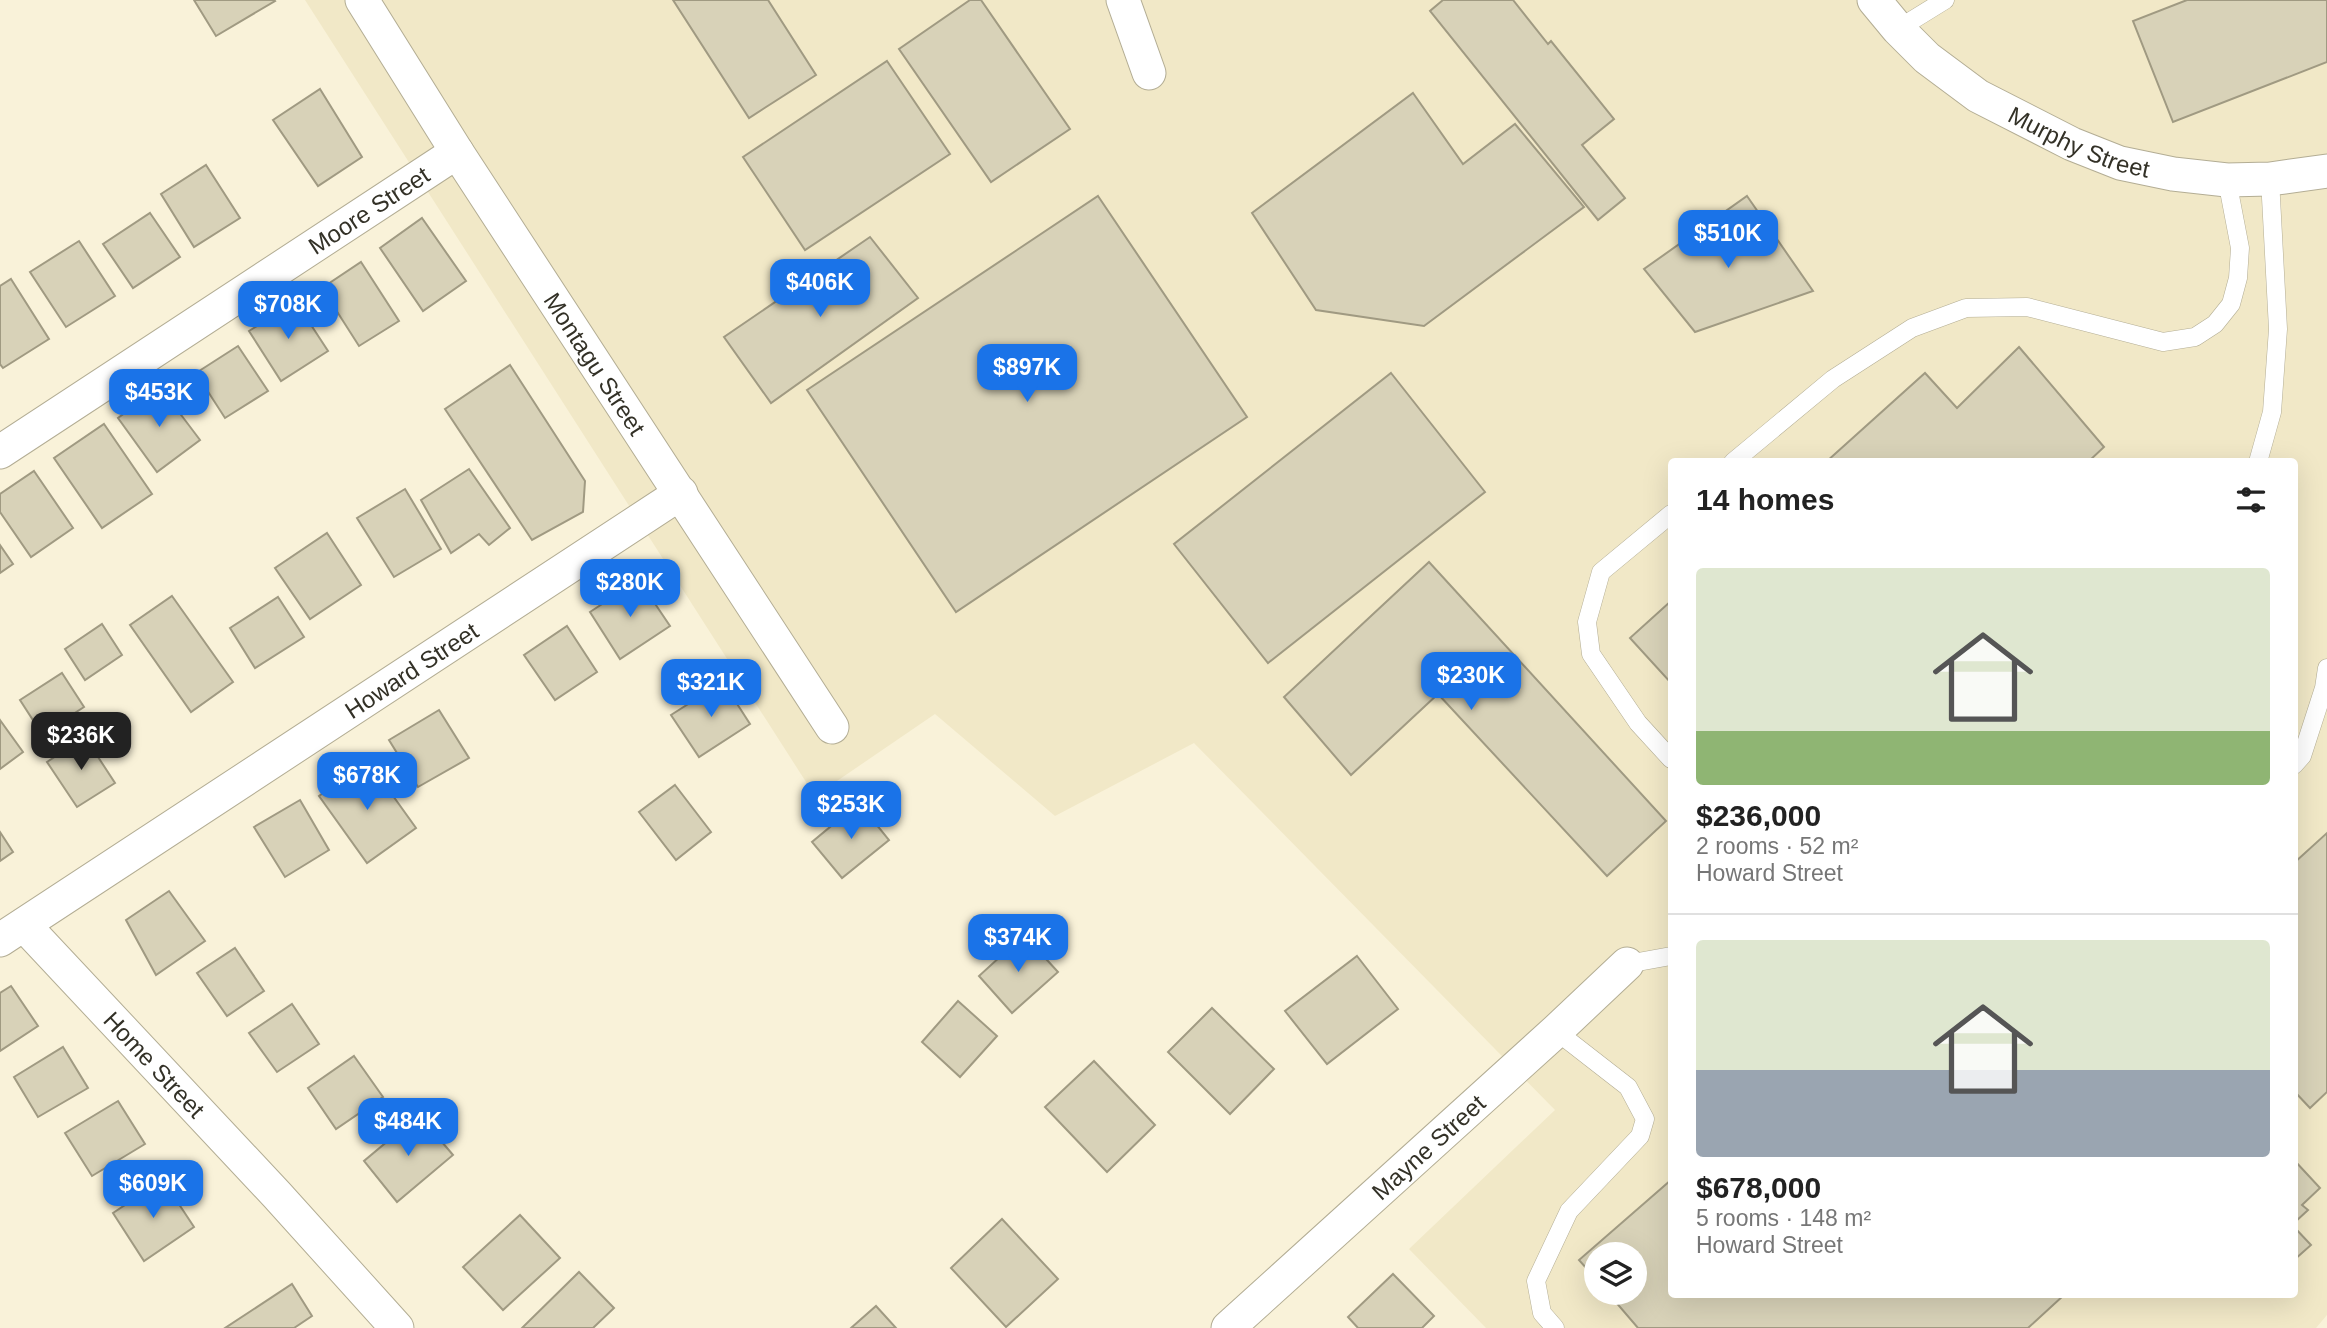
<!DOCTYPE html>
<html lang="en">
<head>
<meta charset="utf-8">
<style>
  :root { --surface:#fff; --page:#f6f6f6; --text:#222; --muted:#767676; --line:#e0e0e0; --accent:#1a73e8 }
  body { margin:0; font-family:Helvetica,sans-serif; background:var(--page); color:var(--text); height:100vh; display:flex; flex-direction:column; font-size:26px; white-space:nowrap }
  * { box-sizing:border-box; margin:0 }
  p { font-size:23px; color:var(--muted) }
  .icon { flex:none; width:38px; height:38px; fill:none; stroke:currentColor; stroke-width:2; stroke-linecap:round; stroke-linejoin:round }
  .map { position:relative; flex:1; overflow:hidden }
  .side { position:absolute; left:1668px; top:458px; width:630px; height:840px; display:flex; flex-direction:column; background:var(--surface); border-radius:7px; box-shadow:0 7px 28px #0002 }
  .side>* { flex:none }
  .fabs { position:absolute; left:1584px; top:1242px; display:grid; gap:14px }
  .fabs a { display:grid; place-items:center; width:63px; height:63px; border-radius:50%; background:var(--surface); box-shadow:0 7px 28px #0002; font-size:35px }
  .price { position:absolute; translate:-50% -60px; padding:0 16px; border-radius:14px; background:var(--accent); color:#fff; font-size:23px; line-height:46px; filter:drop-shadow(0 2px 4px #0008) }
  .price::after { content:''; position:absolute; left:50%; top:42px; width:21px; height:16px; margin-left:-10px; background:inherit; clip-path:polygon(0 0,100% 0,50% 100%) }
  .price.on { background:#222; color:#fff }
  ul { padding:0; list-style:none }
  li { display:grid; align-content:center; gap:14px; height:371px; padding:0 28px }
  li+li { border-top:2px solid var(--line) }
  li span { display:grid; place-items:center; height:217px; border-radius:7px; color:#555 }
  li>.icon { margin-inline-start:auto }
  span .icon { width:126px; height:126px; fill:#fffc; stroke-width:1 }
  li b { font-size:30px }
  h2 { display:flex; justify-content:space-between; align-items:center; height:84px; padding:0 28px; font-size:30px }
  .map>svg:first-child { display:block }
  .built { fill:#f1e8c7; fill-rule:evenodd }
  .building { fill:#d8d2b8; stroke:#a09a82; stroke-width:2 }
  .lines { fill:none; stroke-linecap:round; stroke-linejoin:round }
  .service-casing { stroke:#b3ad94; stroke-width:19 }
  .minor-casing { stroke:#b3ad94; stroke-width:35 }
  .service { stroke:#fff; stroke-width:18 }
  .minor { stroke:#fff; stroke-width:33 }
  .labels { text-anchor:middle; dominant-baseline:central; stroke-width:6; stroke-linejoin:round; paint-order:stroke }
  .street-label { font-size:24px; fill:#333127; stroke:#fff }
</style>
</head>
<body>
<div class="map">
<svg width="2327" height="1328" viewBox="0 0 2327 1328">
  <rect width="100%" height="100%" fill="#f9f2d9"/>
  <path class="built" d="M305 0H2327V1315L2316 1328H1486L1409 1249 1555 1110 1194 743 1055 816 935 714 815 796ZM1671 462H2294V1295H1671ZM1596 1255H1634V1293H1596Z"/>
  <g class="building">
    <polygon points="194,0 274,0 275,1 216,36"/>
    <polygon points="673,0 768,0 816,75 749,118"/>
    <polygon points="970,0 981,0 1070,129 991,182 899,49"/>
    <polygon points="1443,0 1513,0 1548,44 1551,41 1614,119 1582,145 1625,198 1598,220 1430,11"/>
    <polygon points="2187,0 2327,0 2327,62 2173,122 2133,21"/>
    <polygon points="887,61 950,154 805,250 743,157"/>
    <polygon points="320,89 362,157 318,186 273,120"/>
    <polygon points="1413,93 1463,164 1515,124 1584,207 1424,326 1316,310 1252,213"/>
    <polygon points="206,165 240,218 194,247 161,194"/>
    <polygon points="1098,196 1247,417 956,612 807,390"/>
    <polygon points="1747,196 1813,291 1695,332 1644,269"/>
    <polygon points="150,213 180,257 133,288 103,244"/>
    <polygon points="422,218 466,281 423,311 380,248"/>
    <polygon points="870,237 918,298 771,403 724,337"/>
    <polygon points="79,241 115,296 66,327 30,272"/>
    <polygon points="361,262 399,321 359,346 322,288"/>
    <polygon points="11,279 49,339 3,368 0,364 0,286"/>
    <polygon points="296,302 328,351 281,381 249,331"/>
    <polygon points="238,346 268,391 225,418 196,373"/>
    <polygon points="2019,347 2104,447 2088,462 1826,462 1925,373 1957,408"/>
    <polygon points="510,365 585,481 583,512 532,540 445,409"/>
    <polygon points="1391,373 1485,492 1268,663 1174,544"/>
    <polygon points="160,387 200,440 157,472 118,418"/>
    <polygon points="104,424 152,494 102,528 54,458"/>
    <polygon points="469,469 510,528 489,545 479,534 451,553 421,500"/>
    <polygon points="34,471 73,528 31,557 0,512 0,494"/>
    <polygon points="405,489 441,549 394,577 357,518"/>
    <polygon points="327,533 361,585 310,619 275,568"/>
    <polygon points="0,545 13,564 0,573"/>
    <polygon points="1429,562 1666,821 1607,876 1438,694 1351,775 1284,697"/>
    <polygon points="639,580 670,626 620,659 590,612"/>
    <polygon points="172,596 233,682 191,712 130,625"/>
    <polygon points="278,597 304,637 255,668 230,628"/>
    <polygon points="1671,601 1671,683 1630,638"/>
    <polygon points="102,624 122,655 85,680 65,649"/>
    <polygon points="567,626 597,672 555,700 524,655"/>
    <polygon points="62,673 84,707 42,734 20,700"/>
    <polygon points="723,682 750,724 699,757 671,715"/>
    <polygon points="439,710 469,758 418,787 389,740"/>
    <polygon points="0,720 23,752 0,769"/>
    <polygon points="85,737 115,783 77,807 47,762"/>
    <polygon points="368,761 416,828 367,863 319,796"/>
    <polygon points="675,785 711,832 676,860 639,812"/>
    <polygon points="300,800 329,850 285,877 254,827"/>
    <polygon points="859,803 889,840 842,878 812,842"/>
    <polygon points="0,832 13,852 0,861"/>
    <polygon points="2327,833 2327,1092 2310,1108 2294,1091 2294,863"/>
    <polygon points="169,891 205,941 156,975 126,920"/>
    <polygon points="1024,935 1058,972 1012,1013 979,976"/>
    <polygon points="235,948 264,991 227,1016 197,973"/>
    <polygon points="1357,956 1398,1009 1327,1064 1285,1011"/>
    <polygon points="11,986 38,1026 0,1051 0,993"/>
    <polygon points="958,1001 997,1036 960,1077 922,1042"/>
    <polygon points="292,1004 319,1044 277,1072 249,1033"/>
    <polygon points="1212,1008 1274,1069 1230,1114 1168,1052"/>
    <polygon points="63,1047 88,1088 38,1117 14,1077"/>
    <polygon points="354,1056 383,1097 336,1129 308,1088"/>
    <polygon points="1094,1061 1155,1125 1107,1172 1045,1107"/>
    <polygon points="118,1101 145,1144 92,1176 65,1133"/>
    <polygon points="419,1115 453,1155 397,1202 364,1161"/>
    <polygon points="2294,1160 2320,1188 2302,1205 2308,1210 2294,1223"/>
    <polygon points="163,1180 194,1227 144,1261 113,1213"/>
    <polygon points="1671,1180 1671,1295 2064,1295 2028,1328 1638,1328 1608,1293 1634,1293 1634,1255 1596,1255 1596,1279 1579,1260"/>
    <polygon points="520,1215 560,1258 503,1310 463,1267"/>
    <polygon points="1002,1219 1058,1279 1006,1327 951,1268"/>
    <polygon points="2294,1227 2311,1245 2294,1260"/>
    <polygon points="579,1272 614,1308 593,1328 522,1328"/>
    <polygon points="1393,1274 1434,1316 1422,1328 1358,1328 1348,1317"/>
    <polygon points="292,1284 312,1316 294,1328 225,1328"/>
    <polygon points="876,1306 896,1328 851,1328"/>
  </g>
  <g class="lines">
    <defs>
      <g id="service">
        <polyline points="1898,29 1945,0"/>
        <polyline points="1733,462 1833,379 1912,328 1966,308 2027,307 2163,342 2195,337 2215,324 2231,304 2238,278 2240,248 2227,180"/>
        <polyline points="2258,462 2272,412 2278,329 2270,179"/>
        <polyline points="1671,514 1601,572 1587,622 1591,654 1638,723 1671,759"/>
        <polyline points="2294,765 2302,756 2324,688 2327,668"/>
        <polyline points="1627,964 1671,956"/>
        <polyline points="1555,1328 1542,1313 1536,1281 1569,1211 1640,1136 1645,1119 1628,1087 1556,1031"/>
      </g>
      <g id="minor">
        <path id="s1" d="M362 0 457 152 832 727"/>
        <polyline points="1123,0 1149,73"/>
        <path id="s2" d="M1874 0 1898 29 1927 58 1978 96 2072 144 2120 163 2173 174 2227 180 2270 179 2327 171"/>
        <path id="s3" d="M0 452 457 152"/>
        <path id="s4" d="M24 925 277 1195 397 1328"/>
        <path id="s5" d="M0 940 681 493"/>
        <path id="s6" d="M1228 1328 1556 1031 1627 964"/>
      </g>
    </defs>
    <use href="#service" class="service-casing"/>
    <use href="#minor" class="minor-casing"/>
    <use href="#service" class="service"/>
    <use href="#minor" class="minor"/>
  </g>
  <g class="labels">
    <g class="street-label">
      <text stroke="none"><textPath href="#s2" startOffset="254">Murphy Street</textPath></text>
      <text stroke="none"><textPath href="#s3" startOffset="441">Moore Street</textPath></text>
      <text stroke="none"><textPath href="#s1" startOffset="432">Montagu Street</textPath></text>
      <text stroke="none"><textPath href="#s5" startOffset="492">Howard Street</textPath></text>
      <text stroke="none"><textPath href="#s4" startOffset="191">Home Street</textPath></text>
      <text stroke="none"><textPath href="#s6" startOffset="270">Mayne Street</textPath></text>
    </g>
  </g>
</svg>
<div class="fabs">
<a><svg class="icon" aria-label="layers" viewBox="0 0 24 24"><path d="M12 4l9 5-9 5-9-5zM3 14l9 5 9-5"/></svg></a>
</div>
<b class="price" style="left:1728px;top:270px">$510K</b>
<b class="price" style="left:820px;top:319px">$406K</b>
<b class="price" style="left:288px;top:341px">$708K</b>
<b class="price" style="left:1027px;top:404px">$897K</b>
<b class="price" style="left:159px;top:429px">$453K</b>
<b class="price" style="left:630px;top:619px">$280K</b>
<b class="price" style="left:1471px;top:712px">$230K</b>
<b class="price" style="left:711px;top:719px">$321K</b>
<b class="price on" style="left:81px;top:772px">$236K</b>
<b class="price" style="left:367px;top:812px">$678K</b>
<b class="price" style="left:851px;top:841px">$253K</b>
<b class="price" style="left:1018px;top:974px">$374K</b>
<b class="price" style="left:408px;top:1158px">$484K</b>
<b class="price" style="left:153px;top:1220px">$609K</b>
<section class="side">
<h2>14 homes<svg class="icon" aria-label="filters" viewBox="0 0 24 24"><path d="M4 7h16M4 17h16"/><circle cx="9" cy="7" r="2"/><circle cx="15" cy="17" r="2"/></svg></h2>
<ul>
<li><span style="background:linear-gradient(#dfe7d0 75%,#8fb573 0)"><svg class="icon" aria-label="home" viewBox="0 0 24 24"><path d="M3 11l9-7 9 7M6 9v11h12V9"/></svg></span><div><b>$236,000</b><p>2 rooms · 52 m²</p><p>Howard Street</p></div></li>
<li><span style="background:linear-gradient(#dfe7d0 60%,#9aa5b1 0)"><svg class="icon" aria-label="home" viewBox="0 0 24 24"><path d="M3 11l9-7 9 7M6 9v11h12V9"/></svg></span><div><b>$678,000</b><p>5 rooms · 148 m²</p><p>Howard Street</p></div></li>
</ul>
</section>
</div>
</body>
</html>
